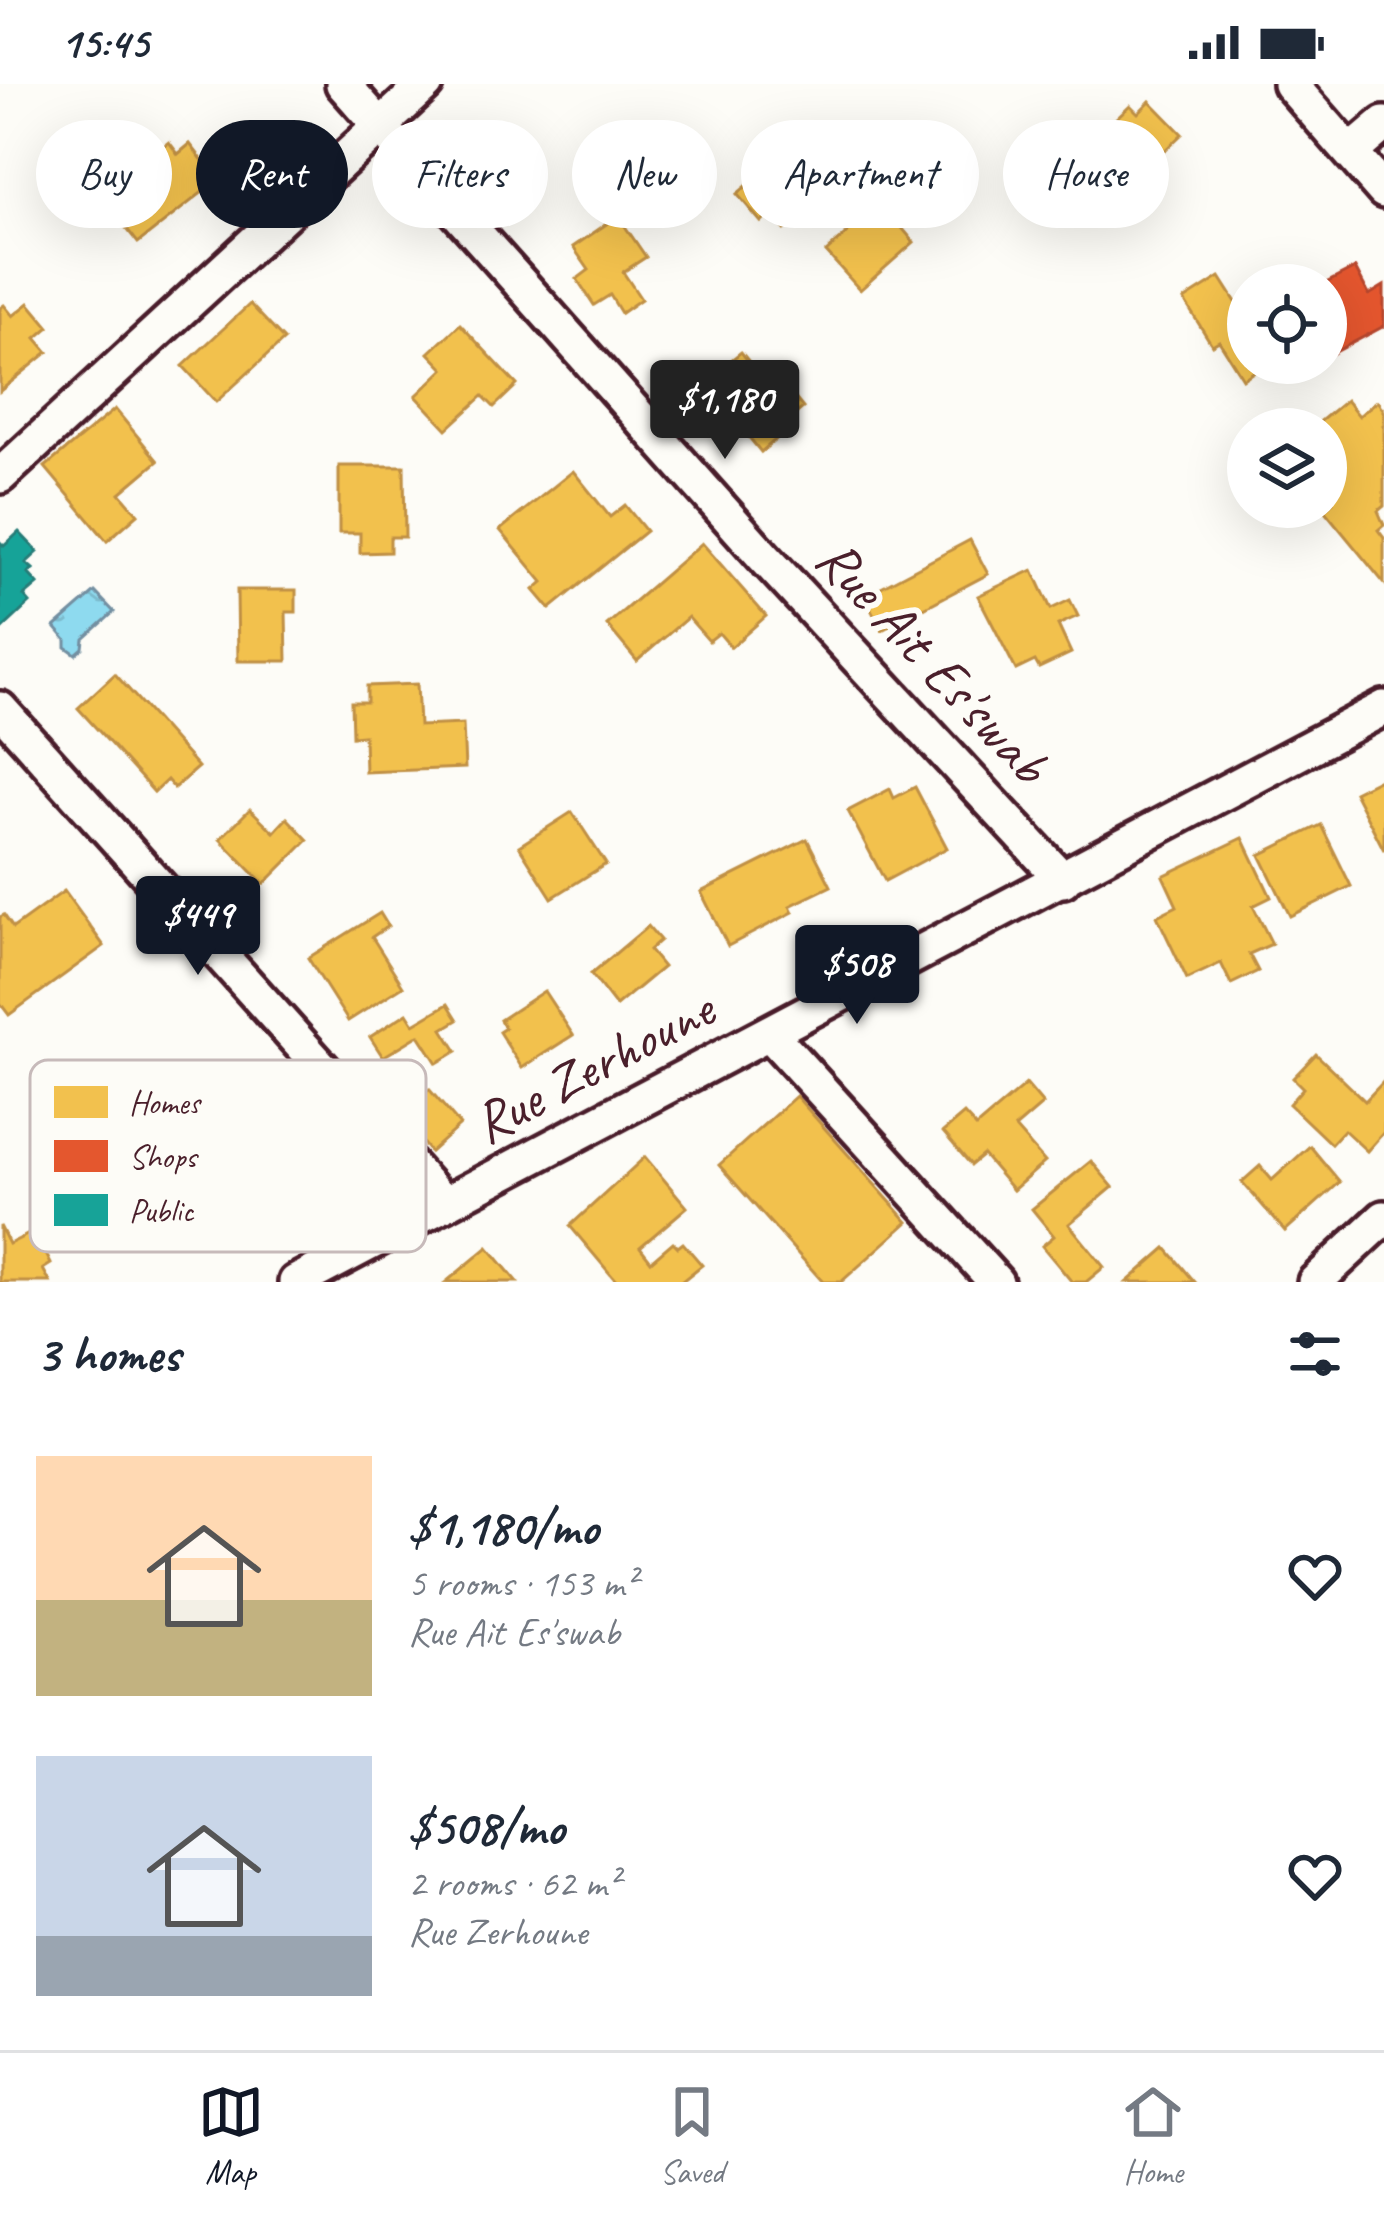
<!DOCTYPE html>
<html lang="en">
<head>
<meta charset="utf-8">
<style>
  :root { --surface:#fff; --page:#f2f2f3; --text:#1f2937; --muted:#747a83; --line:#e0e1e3; --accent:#111827 }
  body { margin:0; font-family:Caveat,sans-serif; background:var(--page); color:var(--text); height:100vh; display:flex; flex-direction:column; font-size:45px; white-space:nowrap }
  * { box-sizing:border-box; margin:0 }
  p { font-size:39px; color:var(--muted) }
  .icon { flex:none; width:66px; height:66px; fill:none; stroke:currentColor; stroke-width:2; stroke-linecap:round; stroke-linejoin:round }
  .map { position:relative; height:1198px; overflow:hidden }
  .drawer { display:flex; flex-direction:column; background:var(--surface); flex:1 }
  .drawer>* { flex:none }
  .hud { position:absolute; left:36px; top:36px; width:1314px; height:108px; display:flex; gap:24px }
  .buttons { position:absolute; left:1227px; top:180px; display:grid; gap:24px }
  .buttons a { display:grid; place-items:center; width:120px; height:120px; border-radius:50%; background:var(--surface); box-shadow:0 12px 48px #0002; font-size:60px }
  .price { position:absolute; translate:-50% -102px; padding:0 27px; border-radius:12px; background:var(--accent); color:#fff; font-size:39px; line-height:78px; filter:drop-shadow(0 3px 6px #0008) }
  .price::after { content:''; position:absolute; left:50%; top:72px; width:36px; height:27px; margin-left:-18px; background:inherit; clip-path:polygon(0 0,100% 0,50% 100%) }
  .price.current { background:#222; color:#fff }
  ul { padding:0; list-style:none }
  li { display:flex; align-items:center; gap:36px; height:300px; padding:0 36px }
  li span { display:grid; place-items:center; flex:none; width:336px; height:240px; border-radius:0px; color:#555 }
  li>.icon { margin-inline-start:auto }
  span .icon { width:144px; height:144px; fill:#fffc; stroke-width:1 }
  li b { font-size:51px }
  h2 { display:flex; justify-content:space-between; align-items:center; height:144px; padding:0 36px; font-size:51px }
  .tag { padding:0 42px; border-radius:54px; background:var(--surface); box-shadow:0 12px 48px #0002; font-size:42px; line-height:108px }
  .tag.current { background:var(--accent); color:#fff }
  .status { display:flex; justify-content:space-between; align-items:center; height:84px; padding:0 60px; background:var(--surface); direction:ltr }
  .status svg { height:33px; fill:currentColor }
  .tabs { display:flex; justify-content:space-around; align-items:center; height:168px; border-top:3px solid var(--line); background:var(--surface); font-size:33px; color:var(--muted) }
  .tabs a { display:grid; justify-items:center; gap:6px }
  .tabs .current { color:var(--accent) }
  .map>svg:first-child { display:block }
  .water { fill:url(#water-ripples); stroke:#738fa1; stroke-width:3 }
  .homes { fill:#f2c14e; stroke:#c09044; stroke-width:3 }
  .shops { fill:#e4572e; stroke:#b6462d; stroke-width:3 }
  .public { fill:#17a398; stroke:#267b77; stroke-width:3 }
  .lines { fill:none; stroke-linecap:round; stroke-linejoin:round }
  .minor-casing { stroke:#4a1f2b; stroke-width:42 }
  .minor { stroke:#fdfcf7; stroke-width:33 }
  .labels { text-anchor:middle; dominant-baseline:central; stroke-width:12; stroke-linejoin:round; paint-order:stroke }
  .street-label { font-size:57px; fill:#4a1f2b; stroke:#fdfcf7 }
  .key { fill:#fdfcf7; stroke:#c7baba; stroke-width:3 }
  .key-label { font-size:33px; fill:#4a1f2b }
</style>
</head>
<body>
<div class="status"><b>15:45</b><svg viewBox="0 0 49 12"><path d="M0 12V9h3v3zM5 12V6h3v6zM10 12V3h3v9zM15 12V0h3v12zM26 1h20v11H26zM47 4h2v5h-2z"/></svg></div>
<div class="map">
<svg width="1384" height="1198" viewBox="0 0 1384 1198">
  <defs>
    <pattern id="water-ripples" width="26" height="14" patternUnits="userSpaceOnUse" patternTransform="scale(3)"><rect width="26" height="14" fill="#8edaef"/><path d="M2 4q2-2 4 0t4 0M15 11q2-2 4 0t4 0" fill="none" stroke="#7cbbcd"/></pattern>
  </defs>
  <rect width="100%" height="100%" fill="#fdfcf7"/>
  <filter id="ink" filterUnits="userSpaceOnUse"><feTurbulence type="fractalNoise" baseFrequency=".00833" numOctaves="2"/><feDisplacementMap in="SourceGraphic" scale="24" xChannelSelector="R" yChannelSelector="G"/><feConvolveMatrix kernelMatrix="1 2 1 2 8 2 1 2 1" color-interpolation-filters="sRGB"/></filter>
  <g filter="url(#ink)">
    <polygon class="water" points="95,508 114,528 84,555 83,564 76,570 66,563 66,556 55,543"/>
    <g class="homes">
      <polygon points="1150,17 1182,50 1143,87 1126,69 1117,77 1095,54 1130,21 1138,29"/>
      <polygon points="169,58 178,70 190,60 218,96 138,159 115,130 133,116 118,98"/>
      <polygon points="798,59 835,104 785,146 771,129 761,138 737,110"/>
      <polygon points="881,119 914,158 860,206 826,168"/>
      <polygon points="618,132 646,173 623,188 641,215 621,229 610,211 594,221 577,195 589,186 573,163"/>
      <polygon points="1220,193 1248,237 1248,279 1267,279 1243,295 1219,257 1212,261 1184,216"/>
      <polygon points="29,219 49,243 36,254 48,268 0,307 0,224 4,221 13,232"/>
      <polygon points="250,220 284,256 216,318 183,282"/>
      <polygon points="460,240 517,301 494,323 483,312 447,345 416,312 444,285 429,269"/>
      <polygon points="741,268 762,294 772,286 803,324 776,346 780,352 761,368 704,298"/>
      <polygon points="1346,316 1359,332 1377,317 1384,326 1384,422 1378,427 1384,441 1378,446 1384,454 1384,499 1324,426 1333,418 1326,409 1326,398 1336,390 1326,378 1326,345 1311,345"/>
      <polygon points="115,325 158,377 120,409 138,430 107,457 45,383"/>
      <polygon points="339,382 404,382 405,453 390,453 390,468 360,469 360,449 339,449"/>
      <polygon points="573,387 610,433 625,421 646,447 550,525 534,506 543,498 500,446"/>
      <polygon points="970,456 988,490 882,546 864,512"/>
      <polygon points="702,459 766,532 731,563 719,549 709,557 688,533 637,577 607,541"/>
      <polygon points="1033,486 1051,525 1070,516 1078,532 1058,541 1071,569 1039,584 1035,577 1016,586 978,512"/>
      <polygon points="237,506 296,506 296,528 286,528 287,577 238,577"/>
      <polygon points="115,590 198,683 174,704 167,696 154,708 78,624"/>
      <polygon points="417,600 419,642 463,640 465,684 365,688 364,651 352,652 351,618 367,618 367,602"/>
      <polygon points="1384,693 1384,766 1354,708"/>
      <polygon points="915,703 947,764 885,797 848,727 890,705 894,714"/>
      <polygon points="250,725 274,748 287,734 308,756 264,800 220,755"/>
      <polygon points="572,728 606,780 552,814 519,762"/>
      <polygon points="1321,741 1351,802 1290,832 1260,771"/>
      <polygon points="1243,754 1271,813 1253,822 1272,860 1249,870 1258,887 1231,900 1221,879 1187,895 1157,832 1177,822 1163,792"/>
      <polygon points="807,755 831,802 790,822 793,828 728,862 701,808"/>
      <polygon points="64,807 104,862 9,931 0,919 0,833 4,831 13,844"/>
      <polygon points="380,829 388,842 372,853 403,902 348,937 308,874"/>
      <polygon points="648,842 660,856 649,866 663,883 616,922 591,890"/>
      <polygon points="544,907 573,951 522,984 499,948 505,944 500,936"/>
      <polygon points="448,920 458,936 443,945 457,967 437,979 419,951 383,973 370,953 407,929 414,940"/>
      <polygon points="1316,970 1365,1017 1384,997 1384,1048 1367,1067 1344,1046 1331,1060 1289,1020 1303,1004 1293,994"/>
      <polygon points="1026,1000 1043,1020 1015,1044 1045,1078 1013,1106 983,1071 971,1081 943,1048 964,1030 976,1043"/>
      <polygon points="429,1005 460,1041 430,1068 399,1031"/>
      <polygon points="796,1012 908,1138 841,1198 823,1198 719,1081"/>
      <polygon points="1310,1062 1340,1098 1285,1147 1242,1098 1260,1082 1272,1096"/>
      <polygon points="645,1073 687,1123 640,1163 651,1177 673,1158 678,1163 683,1159 702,1181 681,1198 617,1198 570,1142"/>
      <polygon points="1091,1077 1113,1103 1069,1140 1104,1183 1086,1198 1072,1198 1042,1162 1054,1152 1032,1125"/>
      <polygon points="0,1142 9,1160 35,1147 51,1180 43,1185 50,1198 0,1198"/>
      <polygon points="488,1163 517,1198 446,1198"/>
      <polygon points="1166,1164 1195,1198 1127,1198"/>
    </g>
    <polygon class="shops" points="1355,184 1369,211 1384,202 1384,242 1326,273 1326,201 1322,201"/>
    <polygon class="public" points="19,448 38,468 26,479 33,485 28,489 38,500 24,512 30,519 0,547 0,458 4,462"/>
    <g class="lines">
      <defs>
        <g id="minor">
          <polyline points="343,0 764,473 1063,796"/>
          <polyline points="1290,0 1384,107"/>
          <polyline points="1351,68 1384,40"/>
          <polyline points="0,392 426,0"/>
          <polyline points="0,625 444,1120"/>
          <polyline points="770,950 996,1198"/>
          <polyline points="296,1198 1384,624"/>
          <polyline points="1315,1198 1384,1134"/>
        </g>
      </defs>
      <use href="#minor" class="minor-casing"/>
      <use href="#minor" class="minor"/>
    </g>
  </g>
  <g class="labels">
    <g class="street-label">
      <text transform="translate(933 577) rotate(47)">Rue Ait Es'swab</text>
      <text transform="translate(593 982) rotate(-28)">Rue Zerhoune</text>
    </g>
  </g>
  <rect x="30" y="976" width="396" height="192" rx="18" class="key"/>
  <rect x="54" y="1002" width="54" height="32" fill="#f2c14e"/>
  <rect x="54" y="1056" width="54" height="32" fill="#e4572e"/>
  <rect x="54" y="1110" width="54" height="32" fill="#17a398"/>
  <g class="key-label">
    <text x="129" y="1030">Homes</text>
    <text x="129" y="1084">Shops</text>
    <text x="129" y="1138">Public</text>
  </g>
</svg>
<div class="buttons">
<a><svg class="icon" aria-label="locate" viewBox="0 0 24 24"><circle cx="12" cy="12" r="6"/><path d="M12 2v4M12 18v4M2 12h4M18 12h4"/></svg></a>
<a><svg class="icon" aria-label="layers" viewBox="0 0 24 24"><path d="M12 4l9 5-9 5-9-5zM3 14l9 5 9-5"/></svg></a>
</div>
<b class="price current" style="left:725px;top:378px">$1,180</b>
<b class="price" style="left:198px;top:894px">$449</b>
<b class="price" style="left:857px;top:943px">$508</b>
<div class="hud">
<a class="tag">Buy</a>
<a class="tag current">Rent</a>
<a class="tag">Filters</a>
<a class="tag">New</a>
<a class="tag">Apartment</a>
<a class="tag">House</a>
</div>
</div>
<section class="drawer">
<h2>3 homes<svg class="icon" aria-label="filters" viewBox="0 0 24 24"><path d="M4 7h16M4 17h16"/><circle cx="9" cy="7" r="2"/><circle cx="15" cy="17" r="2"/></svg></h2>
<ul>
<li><span style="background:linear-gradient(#ffd9b3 60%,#c2b280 0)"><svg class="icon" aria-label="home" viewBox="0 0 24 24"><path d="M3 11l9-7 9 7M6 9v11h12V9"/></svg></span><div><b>$1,180/mo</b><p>5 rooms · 153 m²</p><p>Rue Ait Es'swab</p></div><svg class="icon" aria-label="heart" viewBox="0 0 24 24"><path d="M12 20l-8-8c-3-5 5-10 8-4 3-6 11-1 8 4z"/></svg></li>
<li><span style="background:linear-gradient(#c9d6e8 75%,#9aa5b1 0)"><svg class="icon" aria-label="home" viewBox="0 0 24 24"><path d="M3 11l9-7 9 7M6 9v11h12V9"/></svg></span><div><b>$508/mo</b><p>2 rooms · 62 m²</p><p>Rue Zerhoune</p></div><svg class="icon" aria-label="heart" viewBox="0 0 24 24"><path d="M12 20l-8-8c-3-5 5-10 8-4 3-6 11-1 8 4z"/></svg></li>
</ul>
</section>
<nav class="tabs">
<a class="current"><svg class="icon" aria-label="map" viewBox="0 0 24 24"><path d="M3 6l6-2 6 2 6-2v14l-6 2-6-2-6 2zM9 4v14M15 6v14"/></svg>Map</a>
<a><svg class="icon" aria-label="saved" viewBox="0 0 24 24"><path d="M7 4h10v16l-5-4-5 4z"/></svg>Saved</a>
<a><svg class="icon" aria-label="home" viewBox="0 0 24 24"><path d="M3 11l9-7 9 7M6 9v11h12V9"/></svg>Home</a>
</nav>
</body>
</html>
